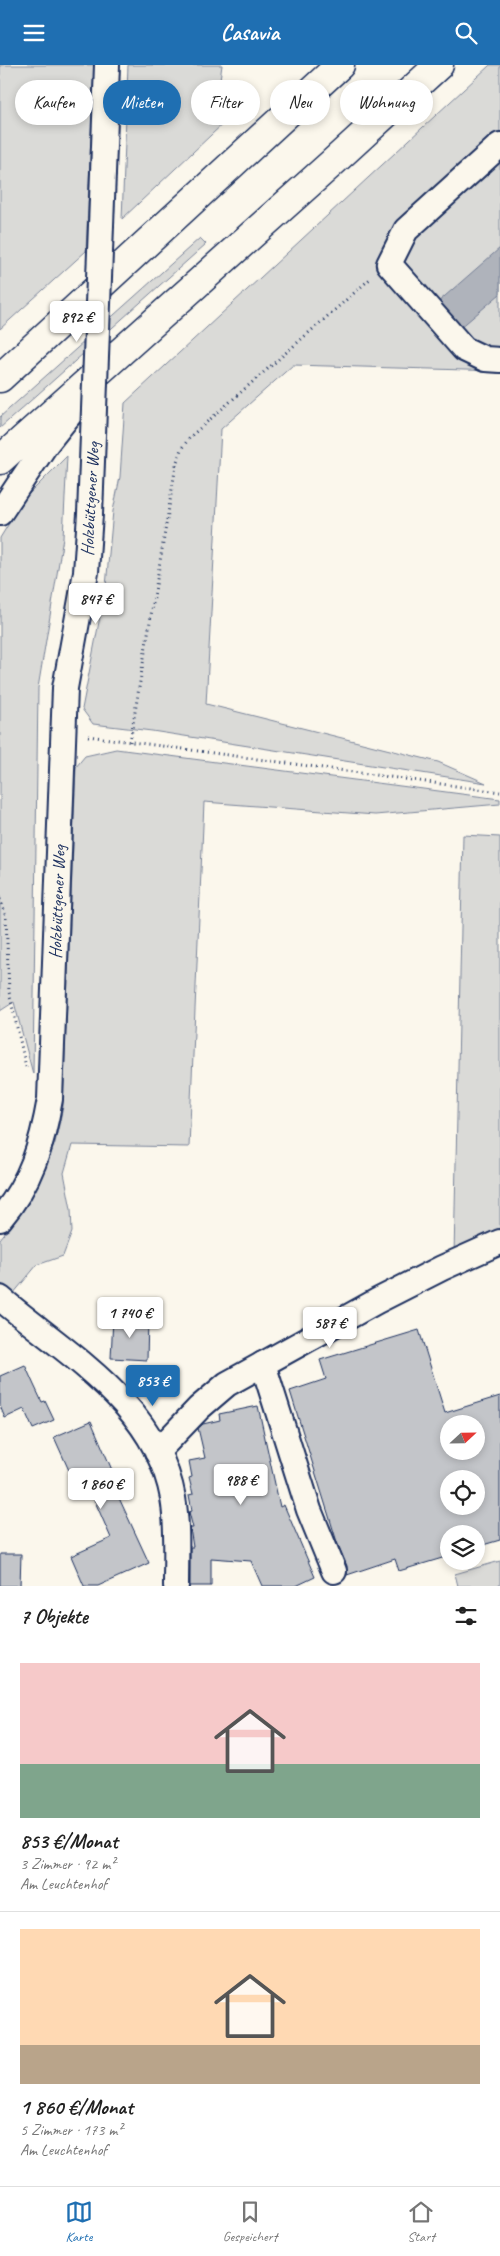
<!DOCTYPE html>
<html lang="de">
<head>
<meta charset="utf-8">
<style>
  :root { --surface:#fff; --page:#f2f2f2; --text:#222; --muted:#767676; --line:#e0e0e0; --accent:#1f6fb2 }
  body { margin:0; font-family:Caveat,sans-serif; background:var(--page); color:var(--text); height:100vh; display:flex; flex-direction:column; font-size:19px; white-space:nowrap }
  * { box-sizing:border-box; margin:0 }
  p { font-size:16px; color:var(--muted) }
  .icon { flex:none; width:28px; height:28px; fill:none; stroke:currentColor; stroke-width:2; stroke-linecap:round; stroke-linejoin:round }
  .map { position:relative; height:1521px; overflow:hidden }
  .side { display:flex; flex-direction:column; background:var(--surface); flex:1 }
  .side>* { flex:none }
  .hud { position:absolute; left:15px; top:15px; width:470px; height:45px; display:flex; gap:10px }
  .needle { width:32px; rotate:68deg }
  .tools { position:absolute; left:440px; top:1350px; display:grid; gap:10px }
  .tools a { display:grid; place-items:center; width:45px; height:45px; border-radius:50%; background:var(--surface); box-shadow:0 2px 8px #0003; font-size:25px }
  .price { position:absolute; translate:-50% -42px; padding:0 11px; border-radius:5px; background:#fff; color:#222; font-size:16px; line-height:32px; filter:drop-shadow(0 1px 2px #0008) }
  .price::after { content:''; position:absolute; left:50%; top:30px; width:15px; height:11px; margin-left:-8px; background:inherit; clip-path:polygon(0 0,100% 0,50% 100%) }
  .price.on { background:var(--accent); color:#fff }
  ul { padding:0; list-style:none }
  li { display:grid; align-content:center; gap:10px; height:265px; padding:0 20px }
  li+li { border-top:1px solid var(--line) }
  li span { display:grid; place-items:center; height:155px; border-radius:0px; color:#555 }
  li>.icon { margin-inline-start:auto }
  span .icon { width:90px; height:90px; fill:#fffc; stroke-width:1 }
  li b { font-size:21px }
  h2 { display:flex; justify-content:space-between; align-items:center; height:60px; padding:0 20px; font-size:21px }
  .tag { padding:0 18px; border-radius:22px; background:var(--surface); box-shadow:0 2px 8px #0003; font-size:18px; line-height:45px }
  .tag.on { background:var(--accent); color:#fff }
  header { display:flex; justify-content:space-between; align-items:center; height:65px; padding:0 20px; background:var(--accent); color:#fff; font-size:22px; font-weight:700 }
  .menu { display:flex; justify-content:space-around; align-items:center; height:70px; border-top:1px solid var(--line); background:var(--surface); font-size:14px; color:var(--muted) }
  .menu a { display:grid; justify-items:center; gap:2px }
  .menu .on { color:var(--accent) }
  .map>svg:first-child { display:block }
  .green { fill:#dadad7; stroke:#7a849a }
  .water { fill:#afb3bb; stroke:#747e96 }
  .building { fill:#c3c5c9; stroke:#1b2f5e; fill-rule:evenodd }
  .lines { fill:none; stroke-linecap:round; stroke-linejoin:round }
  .minor-casing { stroke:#1b2f5e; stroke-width:28 }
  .highway-casing { stroke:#1b2f5e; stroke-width:31 }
  .path { stroke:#1b2f5e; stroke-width:3; stroke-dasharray:1 4; stroke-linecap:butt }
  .minor { stroke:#fbf7ec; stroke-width:24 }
  .highway { stroke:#fbf7ec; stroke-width:28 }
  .minor-bridge-casing { stroke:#1b2f5e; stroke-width:28; stroke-linecap:butt }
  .minor-bridge { stroke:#fbf7ec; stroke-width:24 }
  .labels { text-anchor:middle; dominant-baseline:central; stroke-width:4; stroke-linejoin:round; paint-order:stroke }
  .street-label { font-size:18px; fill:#1b2f5e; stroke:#fbf7ec }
</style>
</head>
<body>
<header><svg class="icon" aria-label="menu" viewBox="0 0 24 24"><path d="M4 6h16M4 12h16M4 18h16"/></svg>Casavia<svg class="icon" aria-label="search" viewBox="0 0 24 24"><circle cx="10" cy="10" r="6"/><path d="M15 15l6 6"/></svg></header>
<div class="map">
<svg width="500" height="1521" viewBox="0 0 500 1521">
  <rect width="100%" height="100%" fill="#fbf7ec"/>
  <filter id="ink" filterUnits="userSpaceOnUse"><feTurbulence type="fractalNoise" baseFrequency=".02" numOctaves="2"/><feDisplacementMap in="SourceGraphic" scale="10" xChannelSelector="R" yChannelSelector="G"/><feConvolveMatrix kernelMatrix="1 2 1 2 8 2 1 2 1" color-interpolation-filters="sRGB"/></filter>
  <g filter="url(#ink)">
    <g class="green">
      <polygon points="0,0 94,0 86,186 0,264"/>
      <polygon points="128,0 222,0 219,22 228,54 122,154"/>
      <polygon points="490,0 500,0 500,306 293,300 221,364 206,639 438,697 486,718 152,666 93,659 82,644 106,521 113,446 120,412 125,338"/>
      <polygon points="200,173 206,179 0,363 0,352"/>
      <polygon points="67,391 63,473 38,623 33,1009 14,937 0,946 0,473 24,434"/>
      <polygon points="116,684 500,734 500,739 375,750 204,737 189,1082 72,1080 64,1108 71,1144 72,1167 63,1191 37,1200 13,1229 0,1218 0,1174 12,1159 39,1118 55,1078 63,1042 76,702 85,691"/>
      <polygon points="463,770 500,772 500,1170 454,1191"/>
      <polygon points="500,1496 500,1521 458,1521 455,1509"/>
    </g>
    <polygon class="water" points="500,183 500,229 459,264 437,238"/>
    <g class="building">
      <polygon points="113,1253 148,1255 147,1295 111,1293"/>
      <path d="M419 1265 445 1348 500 1331V1475L476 1482V1469H449V1491L399 1506 395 1494 347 1510V1501L337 1477 290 1326 326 1314 320 1295ZM449 1359H476V1386H449ZM449 1414H476V1441H449Z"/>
      <polygon points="25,1300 34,1320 42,1337 45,1336 54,1355 33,1364 24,1344 5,1353 0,1341 0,1311"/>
      <polygon points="258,1341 280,1442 284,1440 315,1512 296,1521 262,1521 251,1496 211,1493 211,1521 190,1521 190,1482 193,1482 190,1463 193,1463 189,1447 192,1446 189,1430 193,1429 189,1413 192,1412 189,1396 205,1393 198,1363 203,1359 220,1355 219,1349"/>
      <polygon points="91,1356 112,1405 107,1407 149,1498 98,1521 84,1521 71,1491 111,1473 86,1416 76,1421 54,1372"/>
      <polygon points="0,1489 21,1489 20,1521 0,1521"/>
    </g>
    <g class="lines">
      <defs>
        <g id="minor">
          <polyline points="500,80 406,165 389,199 464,284 485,294 500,295"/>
          <polyline points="103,108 107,0"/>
          <polyline points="0,448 46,379 85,330"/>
          <path d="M0 1154C31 1118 42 1080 50 1034L65 623 86 507 90 449"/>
          <path d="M0 1233C67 1290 156 1339 173 1433 178 1462 176 1492 176 1521"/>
          <polyline points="263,1299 309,1445 334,1506"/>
          <polyline points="157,1387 199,1343 227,1319 377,1236 442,1203 500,1177"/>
        </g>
        <g id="highway">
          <polyline points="0,313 340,0"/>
          <polyline points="0,395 331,99 439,0"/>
        </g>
      </defs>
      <use href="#minor" class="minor-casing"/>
      <use href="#highway" class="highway-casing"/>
      <g class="path">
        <polyline points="88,671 500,727"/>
        <polyline points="130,677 176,400 181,384 191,371 370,214"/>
        <polyline points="0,834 6,852 9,927 26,1002"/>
      </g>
      <use href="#minor" class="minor"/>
      <use href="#highway" class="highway"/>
      <defs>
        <polyline id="minor-bridge" points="90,449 103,108"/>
      </defs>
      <use href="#minor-bridge" class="minor-bridge-casing"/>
      <use href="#minor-bridge" class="minor-bridge"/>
    </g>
  </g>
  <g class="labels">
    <g class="street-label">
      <text transform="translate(90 434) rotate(-87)">Holzbüttgener Weg</text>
      <text transform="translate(57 837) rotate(-88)">Holzbüttgener Weg</text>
    </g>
  </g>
</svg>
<div class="tools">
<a><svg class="needle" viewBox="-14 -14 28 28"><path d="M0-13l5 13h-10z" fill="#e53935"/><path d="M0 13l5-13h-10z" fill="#767676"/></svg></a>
<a><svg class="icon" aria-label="locate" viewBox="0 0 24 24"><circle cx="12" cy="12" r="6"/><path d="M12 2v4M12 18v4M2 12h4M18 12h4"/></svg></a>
<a><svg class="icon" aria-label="layers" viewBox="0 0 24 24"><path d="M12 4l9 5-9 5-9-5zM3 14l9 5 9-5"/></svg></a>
</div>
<b class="price" style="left:77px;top:278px">892 €</b>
<b class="price" style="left:96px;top:560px">847 €</b>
<b class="price" style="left:130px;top:1274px">1 740 €</b>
<b class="price" style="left:330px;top:1284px">587 €</b>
<b class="price on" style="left:153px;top:1342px">853 €</b>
<b class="price" style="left:241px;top:1441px">988 €</b>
<b class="price" style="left:101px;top:1445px">1 860 €</b>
<div class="hud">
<a class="tag">Kaufen</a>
<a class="tag on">Mieten</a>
<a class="tag">Filter</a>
<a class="tag">Neu</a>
<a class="tag">Wohnung</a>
</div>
</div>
<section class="side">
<h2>7 Objekte<svg class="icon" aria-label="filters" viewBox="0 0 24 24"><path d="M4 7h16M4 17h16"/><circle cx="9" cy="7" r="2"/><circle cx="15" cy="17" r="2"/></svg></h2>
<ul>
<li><span style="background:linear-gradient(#f6c9c9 65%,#7fa58c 0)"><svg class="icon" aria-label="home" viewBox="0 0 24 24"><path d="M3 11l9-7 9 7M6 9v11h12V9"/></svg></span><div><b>853 €/Monat</b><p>3 Zimmer · 92 m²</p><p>Am Leuchtenhof</p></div></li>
<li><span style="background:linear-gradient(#ffd9b3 75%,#b9a48a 0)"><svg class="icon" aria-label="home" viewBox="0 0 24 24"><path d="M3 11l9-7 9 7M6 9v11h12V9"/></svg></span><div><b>1 860 €/Monat</b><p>5 Zimmer · 173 m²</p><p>Am Leuchtenhof</p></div></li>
</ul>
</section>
<nav class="menu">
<a class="on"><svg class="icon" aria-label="map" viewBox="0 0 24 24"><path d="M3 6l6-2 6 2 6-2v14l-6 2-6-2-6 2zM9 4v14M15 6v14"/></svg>Karte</a>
<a><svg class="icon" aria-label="saved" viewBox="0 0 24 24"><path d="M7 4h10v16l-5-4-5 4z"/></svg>Gespeichert</a>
<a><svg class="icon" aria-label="home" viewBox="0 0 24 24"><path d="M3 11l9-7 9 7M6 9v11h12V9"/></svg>Start</a>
</nav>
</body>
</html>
